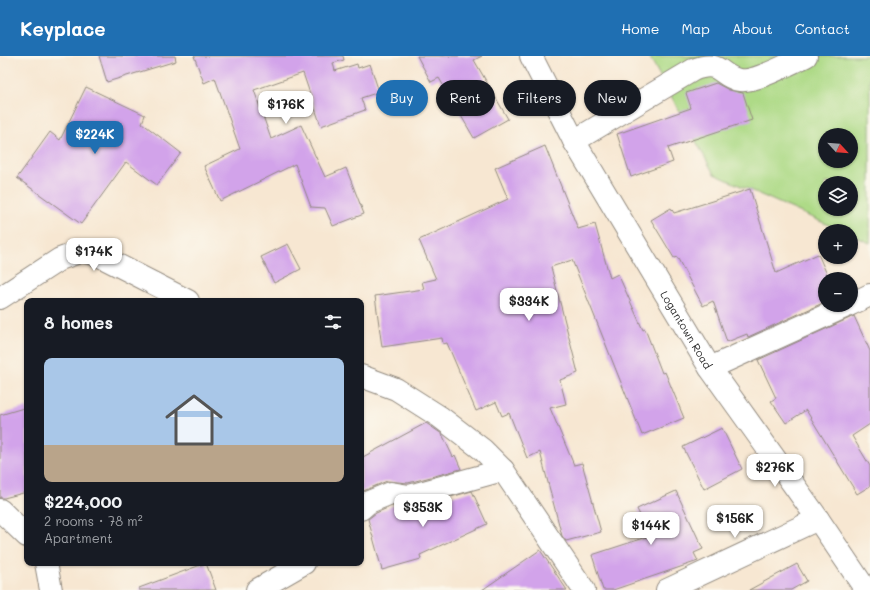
<!DOCTYPE html>
<html lang="en">
<head>
<meta charset="utf-8">
<style>
  :root { --surface:#171b24; --page:#242831; --text:#f1f3f6; --muted:#9ea1a6; --line:#363941; --accent:#1f6fb2 }
  body { margin:0; font-family:Mali,sans-serif; background:var(--page); color:var(--text); height:100vh; display:flex; flex-direction:column; font-size:15px; white-space:nowrap }
  * { box-sizing:border-box; margin:0 }
  p { font-size:13px; color:var(--muted) }
  .icon { flex:none; width:22px; height:22px; fill:none; stroke:currentColor; stroke-width:2; stroke-linecap:round; stroke-linejoin:round }
  .map { position:relative; flex:1; overflow:hidden }
  .sheet { position:absolute; left:24px; top:242px; width:340px; height:268px; display:flex; flex-direction:column; background:var(--surface); border-radius:8px; box-shadow:0 1px 3px #0004 }
  .sheet>* { flex:none }
  .top-card { position:absolute; left:376px; top:24px; width:380px; height:36px; display:flex; gap:8px }
  .needle { width:26px; rotate:116deg }
  .buttons { position:absolute; left:818px; top:72px; display:grid; gap:8px }
  .buttons a { display:grid; place-items:center; width:40px; height:40px; border-radius:50%; background:var(--surface); box-shadow:0 1px 3px #0004; font-size:20px }
  .price { position:absolute; translate:-50% -34px; padding:0 9px; border-radius:8px; background:#fff; color:#222; font-size:13px; line-height:26px; filter:drop-shadow(0 1px 2px #0008) }
  .price::after { content:''; position:absolute; left:50%; top:24px; width:12px; height:9px; margin-left:-6px; background:inherit; clip-path:polygon(0 0,100% 0,50% 100%) }
  .price.selected { background:var(--accent); color:#fff }
  ul { padding:0; list-style:none }
  li { display:grid; align-content:center; gap:8px; height:212px; padding:0 20px }
  li+li { border-top:1px solid var(--line) }
  li span { display:grid; place-items:center; height:124px; border-radius:8px; color:#555 }
  li>.icon { margin-inline-start:auto }
  span .icon { width:72px; height:72px; fill:#fffc; stroke-width:1 }
  li b { font-size:17px }
  h2 { display:flex; justify-content:space-between; align-items:center; height:48px; padding:0 20px; font-size:17px }
  .pill { padding:0 14px; border-radius:18px; background:var(--surface); box-shadow:0 1px 3px #0004; font-size:14px; line-height:36px }
  .pill.selected { background:var(--accent); color:#fff }
  header { display:flex; align-items:center; gap:24px; box-sizing:border-box; height:56px; padding:0 20px; background:var(--accent); color:#fff }
  header strong { font-size:19px }
  nav { display:flex; gap:22px; margin-inline-start:auto; font-size:14px }
  .map>svg:first-child { display:block }
  .green { fill:#aeda87; stroke:#6c8259; fill-rule:evenodd }
  .building { fill:#d2a3ea }
  .lines { fill:none; stroke-linecap:round; stroke-linejoin:round }
  .minor-casing { stroke:#91897e; stroke-width:24 }
  .minor { stroke:#fff; stroke-width:22 }
  .labels { text-anchor:middle; dominant-baseline:central; stroke-width:4; stroke-linejoin:round; paint-order:stroke }
  .street-label { font-size:11px; fill:#2b2b2b; stroke:#fbf7ec }
</style>
</head>
<body>
<header>
<strong>Keyplace</strong>
<nav><a>Home</a><a>Map</a><a>About</a><a>Contact</a></nav>
</header>
<div class="map">
<svg width="870" height="534" viewBox="0 0 870 534">
  <rect width="100%" height="100%" fill="#fbf7ec"/>
  <filter id="ink" filterUnits="userSpaceOnUse"><feTurbulence type="fractalNoise" baseFrequency=".025" numOctaves="2"/><feDisplacementMap in="SourceGraphic" scale="8" xChannelSelector="R" yChannelSelector="G"/><feConvolveMatrix kernelMatrix="1 2 1 2 8 2 1 2 1" color-interpolation-filters="sRGB"/></filter>
  <filter id="wash" filterUnits="userSpaceOnUse"><feTurbulence type="fractalNoise" baseFrequency=".012" numOctaves="4" result="noise"/><feDisplacementMap in="SourceGraphic" scale="16" xChannelSelector="R" yChannelSelector="G"/><feGaussianBlur stdDeviation="0.9" result="paint"/><feColorMatrix in="noise" values="0 0 0 0 0 0 0 0 0 0 0 0 0 0 0 0 0 1.4 0 .05"/><feComposite in="paint" operator="in"/></filter>
  <g filter="url(#wash)">
    <rect width="100%" height="100%" fill="#f7e7d2"/>
    <path class="green" d="M649 0H870V187L851 179V175H842L714 118ZM825 79H851V105H825ZM825 127H851V153H825Z"/>
    <g id="blocks">
      <g class="building">
        <polygon points="99,0 175,0 176,5 107,26"/>
        <polygon points="194,0 343,0 344,4 333,7 335,15 357,8 358,12 370,8 379,36 361,42 365,54 321,70 303,17 254,34 271,83 301,69 325,121 346,112 364,158 333,170 325,152 311,151 295,108 220,145 204,110 240,93 215,22 204,27"/>
        <polygon points="417,0 482,0 474,4 508,63 474,82 439,22 431,26"/>
        <polygon points="716,27 729,34 743,37 752,64 668,92 673,106 631,121 617,78 691,52 686,37"/>
        <polygon points="86,31 145,59 142,67 181,97 157,129 126,106 81,168 17,122 50,76 60,84"/>
        <polygon points="545,90 578,173 595,168 610,222 618,218 643,274 645,273 662,317 665,316 684,362 642,379 572,204 551,211 578,317 560,324 566,348 550,352 574,409 582,407 601,476 566,485 562,480 540,396 527,402 509,357 502,360 496,346 476,355 447,287 443,288 442,282 382,291 375,240 424,233 422,226 436,223 419,184 508,143 495,112"/>
        <polygon points="750,133 776,217 818,198 829,223 825,223 825,246 748,281 747,278 727,286 713,245 703,250 677,201 674,202 651,164 671,152 674,157"/>
        <polygon points="288,188 301,213 274,227 261,201"/>
        <polygon points="854,260 870,295 870,368 852,380 870,410 870,430 857,438 806,354 786,367 771,345 776,342 758,304"/>
        <polygon points="27,351 27,436 4,442 0,442 0,359"/>
        <polygon points="426,367 442,378 453,401 455,399 461,413 408,427 387,425 361,436 361,402"/>
        <polygon points="722,372 742,413 704,433 683,391"/>
        <polygon points="472,435 487,468 420,499 421,503 382,514 368,463 376,457 392,450 412,452"/>
        <polygon points="676,435 703,493 694,497 698,505 613,534 603,534 592,499 650,480 637,453"/>
        <polygon points="540,494 567,534 482,534"/>
        <polygon points="206,507 216,534 139,534 139,532"/>
        <polygon points="797,508 807,525 791,534 749,534"/>
      </g>
    </g>
  </g>
  <g filter="url(#ink)">
    <use href="#blocks" fill-opacity="0" stroke="#91897e" stroke-width="1"/>
    <g class="lines">
      <defs>
        <g id="minor">
          <path id="s1" d="M531 0 574 85 710 312 818 463 866 534"/>
          <path d="M574 85 693 14C721 3 719 20 739 24 755 27 790 7 806 0"/>
          <polyline points="0,242 60,203 82,195 98,199 188,245"/>
          <polyline points="851,248 870,239"/>
          <polyline points="710,312 849,249"/>
          <polyline points="361,320 396,333 440,361 483,394 503,414 584,534"/>
          <polyline points="361,453 369,446 391,437 409,440 503,414"/>
          <polyline points="0,454 27,480"/>
          <polyline points="46,507 51,534"/>
          <polyline points="257,534 304,507"/>
          <polyline points="667,534 818,463"/>
        </g>
      </defs>
      <use href="#minor" class="minor-casing"/>
      <use href="#minor" class="minor"/>
    </g>
  </g>
  <g class="labels">
    <g class="street-label">
      <text stroke="none"><textPath href="#s1" startOffset="315">Logantown Road</textPath></text>
    </g>
  </g>
</svg>
<div class="buttons">
<a><svg class="needle" viewBox="-14 -14 28 28"><path d="M0-13l5 13h-10z" fill="#e53935"/><path d="M0 13l5-13h-10z" fill="#9ea1a6"/></svg></a>
<a><svg class="icon" aria-label="layers" viewBox="0 0 24 24"><path d="M12 4l9 5-9 5-9-5zM3 14l9 5 9-5"/></svg></a>
<a>+</a>
<a>−</a>
</div>
<b class="price" style="left:286px;top:69px">$176K</b>
<b class="price selected" style="left:95px;top:99px">$224K</b>
<b class="price" style="left:94px;top:216px">$174K</b>
<b class="price" style="left:529px;top:266px">$334K</b>
<b class="price" style="left:775px;top:432px">$276K</b>
<b class="price" style="left:423px;top:472px">$353K</b>
<b class="price" style="left:735px;top:483px">$156K</b>
<b class="price" style="left:651px;top:490px">$144K</b>
<div class="top-card">
<a class="pill selected">Buy</a>
<a class="pill">Rent</a>
<a class="pill">Filters</a>
<a class="pill">New</a>
</div>
<section class="sheet">
<h2>8 homes<svg class="icon" aria-label="filters" viewBox="0 0 24 24"><path d="M4 7h16M4 17h16"/><circle cx="9" cy="7" r="2"/><circle cx="15" cy="17" r="2"/></svg></h2>
<ul>
<li><span style="background:linear-gradient(#a9c7e8 70%,#b9a48a 0)"><svg class="icon" aria-label="home" viewBox="0 0 24 24"><path d="M3 11l9-7 9 7M6 9v11h12V9"/></svg></span><div><b>$224,000</b><p>2 rooms · 78 m²</p><p>Apartment</p></div></li>
</ul>
</section>
</div>
</body>
</html>
